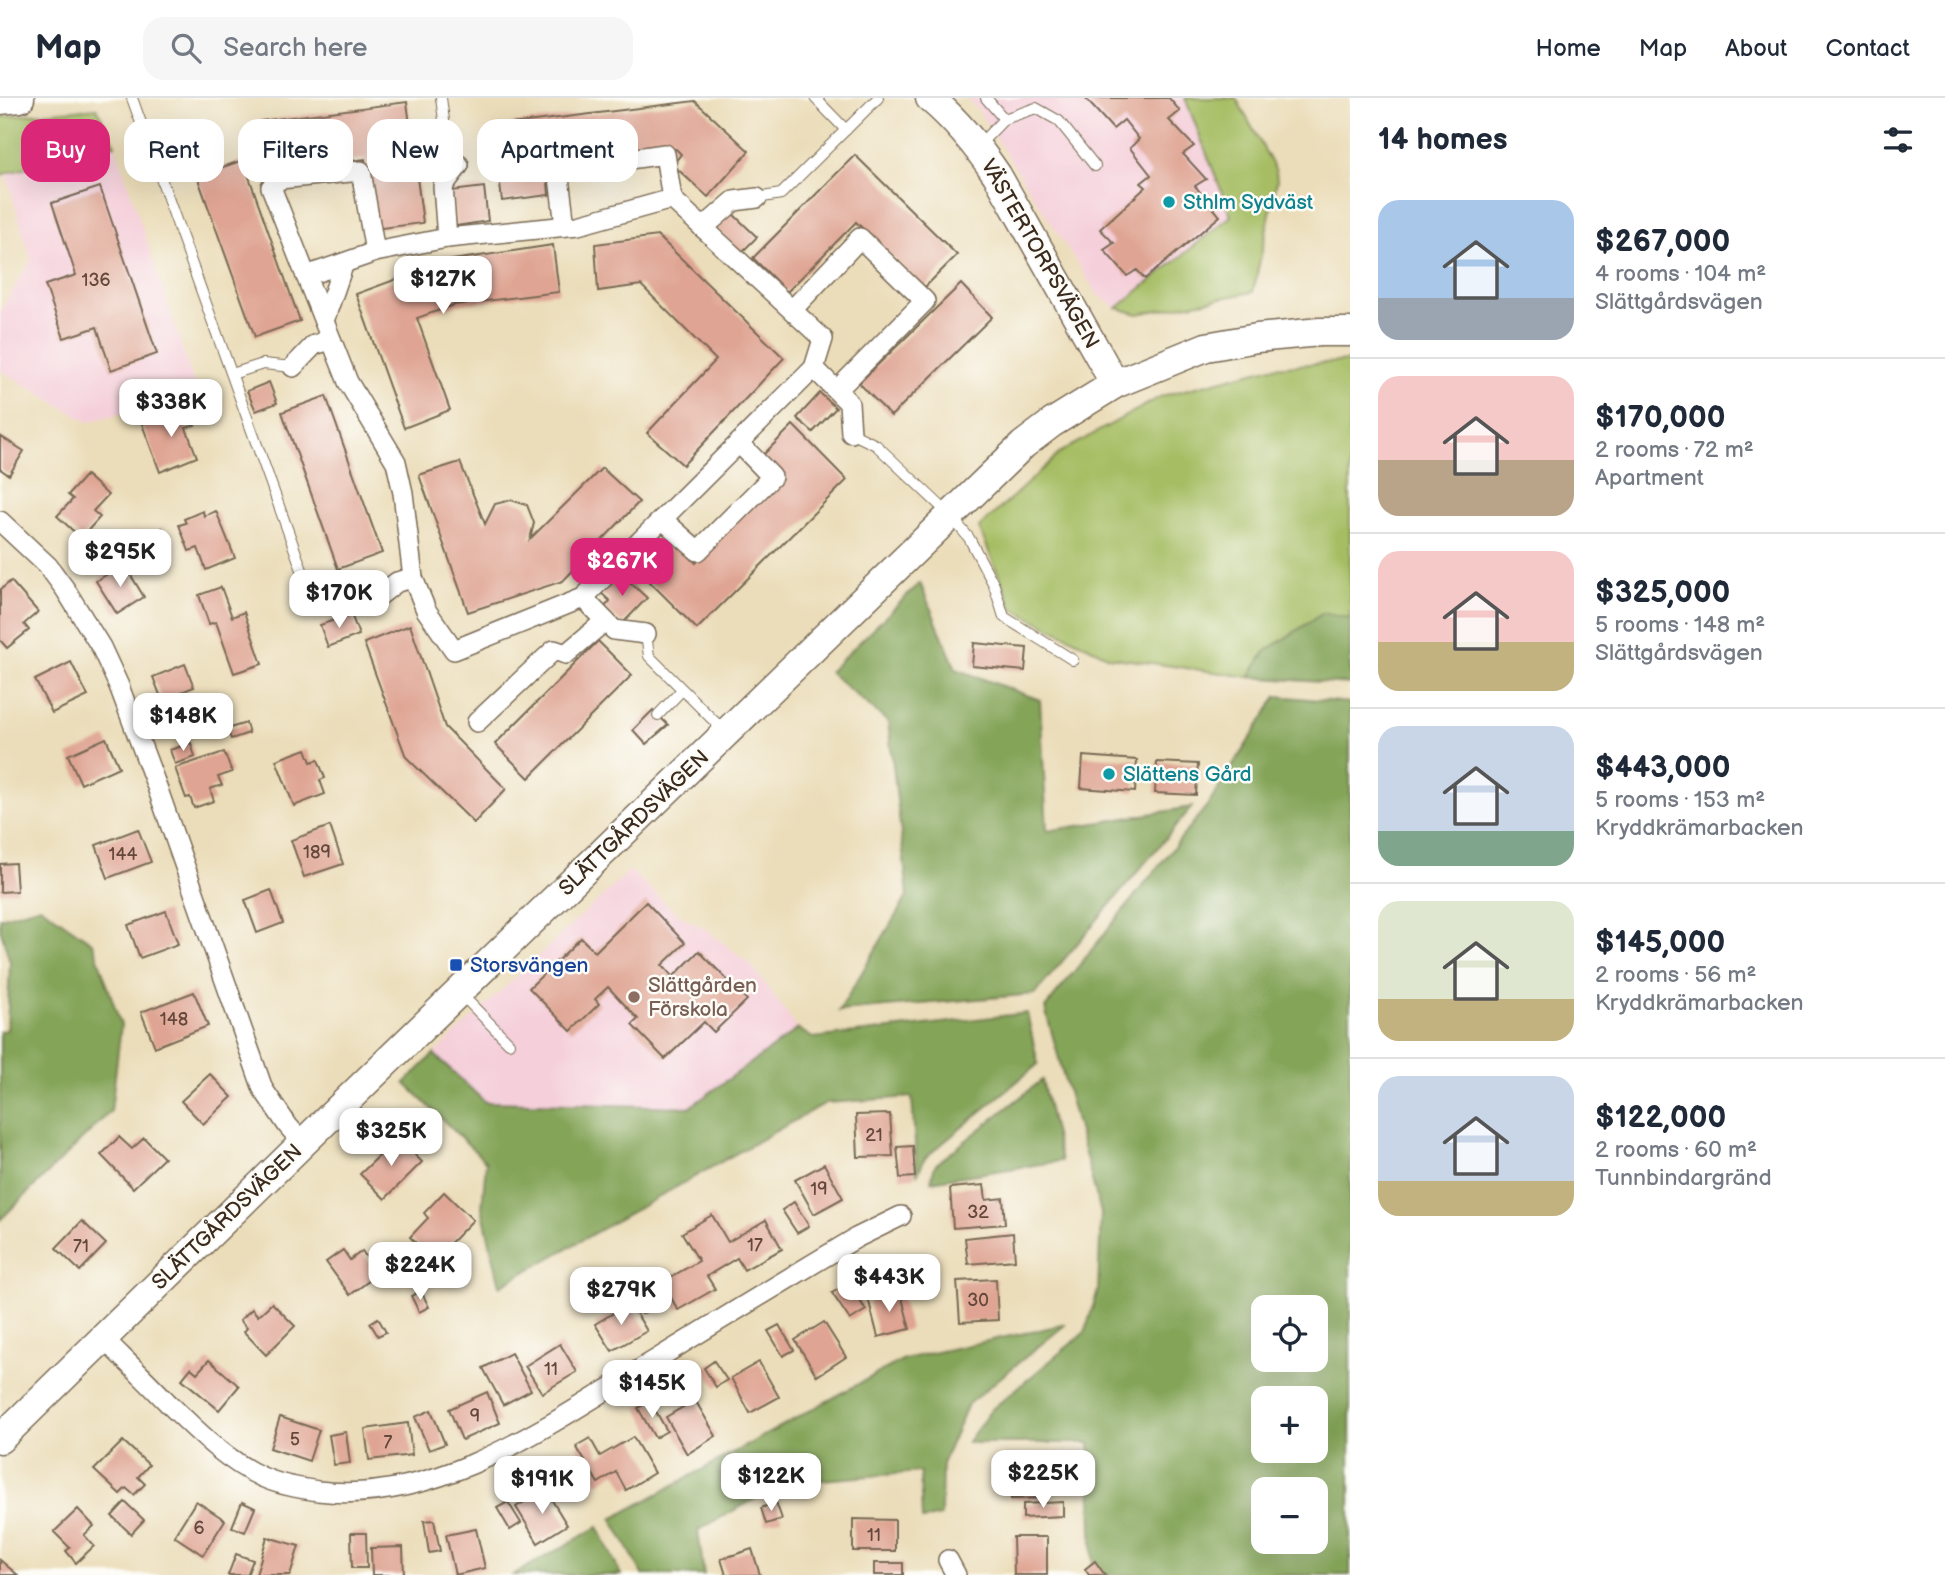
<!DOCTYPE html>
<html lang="en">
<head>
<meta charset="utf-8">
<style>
  :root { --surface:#fff; --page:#f6f6f7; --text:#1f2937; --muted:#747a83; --line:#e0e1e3; --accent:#db2777 }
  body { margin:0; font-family:"Balsamiq Sans",sans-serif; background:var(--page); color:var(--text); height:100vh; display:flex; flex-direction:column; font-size:26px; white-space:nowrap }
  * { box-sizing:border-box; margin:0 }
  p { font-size:23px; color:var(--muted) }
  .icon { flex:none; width:38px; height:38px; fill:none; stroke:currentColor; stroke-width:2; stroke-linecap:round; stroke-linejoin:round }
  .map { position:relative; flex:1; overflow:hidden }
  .details { display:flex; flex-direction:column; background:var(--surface); width:595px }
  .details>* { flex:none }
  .guide { position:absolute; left:21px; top:21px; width:665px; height:63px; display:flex; gap:14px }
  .controls { position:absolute; left:1251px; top:1197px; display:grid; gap:14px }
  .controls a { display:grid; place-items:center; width:77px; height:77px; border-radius:14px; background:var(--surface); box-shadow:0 7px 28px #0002; font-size:35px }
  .price { position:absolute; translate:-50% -60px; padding:0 16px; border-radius:14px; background:#fff; color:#222; font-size:23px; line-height:46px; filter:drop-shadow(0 2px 4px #0008) }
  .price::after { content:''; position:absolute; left:50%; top:42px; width:21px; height:16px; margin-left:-10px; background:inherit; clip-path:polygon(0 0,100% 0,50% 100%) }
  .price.on { background:var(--accent); color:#fff }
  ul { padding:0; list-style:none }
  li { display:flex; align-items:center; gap:21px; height:175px; padding:0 28px }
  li+li { border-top:2px solid var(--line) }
  li span { display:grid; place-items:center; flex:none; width:196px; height:140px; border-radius:21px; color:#555 }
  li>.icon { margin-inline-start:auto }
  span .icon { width:84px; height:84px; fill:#fffc; stroke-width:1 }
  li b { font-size:30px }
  h2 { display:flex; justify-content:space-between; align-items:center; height:84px; padding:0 28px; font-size:30px }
  .tag { padding:0 24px; border-radius:21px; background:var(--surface); box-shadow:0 7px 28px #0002; font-size:24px; line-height:63px }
  .tag.on { background:var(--accent); color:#fff }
  header { display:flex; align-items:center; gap:42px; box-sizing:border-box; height:98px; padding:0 35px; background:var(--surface); border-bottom:2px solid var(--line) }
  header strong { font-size:33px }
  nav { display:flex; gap:38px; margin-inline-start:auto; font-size:24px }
  .search { width:490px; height:63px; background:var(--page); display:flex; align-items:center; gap:18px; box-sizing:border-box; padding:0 24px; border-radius:21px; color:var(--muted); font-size:26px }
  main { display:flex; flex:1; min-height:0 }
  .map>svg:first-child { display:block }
  .built { fill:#f5cfda }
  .green { fill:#a6bd63; stroke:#707440; stroke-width:2 }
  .forest { fill:#84a459; stroke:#60673c; stroke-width:2; fill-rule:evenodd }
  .building { fill:#dfa493 }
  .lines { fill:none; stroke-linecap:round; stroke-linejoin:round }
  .lane-casing { stroke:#796954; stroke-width:12 }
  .street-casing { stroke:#796954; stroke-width:22 }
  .secondary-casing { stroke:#796954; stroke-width:31 }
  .lane { stroke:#fff; stroke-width:10 }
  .street { stroke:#fff; stroke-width:19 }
  .secondary { stroke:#fff; stroke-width:28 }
  .culture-dot { fill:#0f9aa8; stroke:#fdfcf7; stroke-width:2.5 }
  .transit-dot { fill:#1a4fb4; stroke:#fdfcf7; stroke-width:2.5 }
  .education-dot { fill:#8d6e63; stroke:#fdfcf7; stroke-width:2.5 }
  .labels { text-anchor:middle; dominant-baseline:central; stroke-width:5; stroke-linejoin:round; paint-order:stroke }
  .number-label { font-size:18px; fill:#64483b }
  .culture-label { font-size:21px; fill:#0d838f; stroke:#fdfcf7; text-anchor:start }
  .street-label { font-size:21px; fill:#3b2a1e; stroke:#fdfcf7 }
  .transit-label { font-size:21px; fill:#164399; stroke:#fdfcf7; text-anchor:start }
  .education-label { font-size:21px; fill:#785e54; stroke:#fdfcf7; text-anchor:start }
</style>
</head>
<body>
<header>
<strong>Map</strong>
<div class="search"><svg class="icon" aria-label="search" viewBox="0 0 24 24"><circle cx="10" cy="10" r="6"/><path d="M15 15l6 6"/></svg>Search here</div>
<nav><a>Home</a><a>Map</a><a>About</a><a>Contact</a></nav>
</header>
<main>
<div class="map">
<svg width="1350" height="1477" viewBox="0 0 1350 1477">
  <rect width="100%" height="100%" fill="#fdfcf7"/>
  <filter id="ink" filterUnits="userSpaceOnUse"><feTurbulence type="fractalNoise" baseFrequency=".0143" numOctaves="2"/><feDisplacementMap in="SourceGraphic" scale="14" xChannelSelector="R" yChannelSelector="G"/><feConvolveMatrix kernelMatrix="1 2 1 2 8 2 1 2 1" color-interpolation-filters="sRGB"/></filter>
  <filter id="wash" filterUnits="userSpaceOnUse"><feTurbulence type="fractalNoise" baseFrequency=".00686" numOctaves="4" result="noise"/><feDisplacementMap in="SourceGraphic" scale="28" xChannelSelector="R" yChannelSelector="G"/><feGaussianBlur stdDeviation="1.57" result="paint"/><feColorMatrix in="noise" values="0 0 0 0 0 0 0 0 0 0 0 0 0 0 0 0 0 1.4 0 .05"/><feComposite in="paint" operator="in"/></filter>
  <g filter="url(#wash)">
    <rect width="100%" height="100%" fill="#ebddb9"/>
    <g class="built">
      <polygon points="966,0 1185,0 1231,118 1117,210 1097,196 978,12"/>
      <polygon points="115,47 197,295 88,324 0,272 0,213 31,162 6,76"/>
      <polygon points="630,772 676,815 707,832 752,868 798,931 690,1009 485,1004 434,956"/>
    </g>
    <g class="green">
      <polygon points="1185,0 1236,0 1276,73 1277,83 1253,194 1138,216 1117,210 1231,118"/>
      <polygon points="97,10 115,47 0,77 0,19"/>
      <polygon points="1350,263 1350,520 1323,515 1265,554 1249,579 1109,559 1013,511 979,430 1061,354 1162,298 1272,269"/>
    </g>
    <g class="forest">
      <polygon points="920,485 956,571 1040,602 1047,733 1192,709 1035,896 839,913 908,797 888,624 829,574"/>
      <polygon points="1323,515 1350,520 1350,586 1249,579 1265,554"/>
      <path d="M1277 598 1350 605V1477H1093L1090 1345H967L991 1312 1085 1234 1098 1192 1101 1115 1045 910 1210 704ZM1264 1209H1316V1262H1264ZM1264 1300H1316V1353H1264ZM1264 1391H1316V1444H1264Z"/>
      <polygon points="40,808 93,845 121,927 111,1013 0,1122 0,933 7,932 10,864 0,830 0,820"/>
      <polygon points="1027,915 1038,966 925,1060 917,1077 912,999 826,1005 500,1188 482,1110 486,1064 405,985 434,956 485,1004 690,1009 798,931 813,940"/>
      <polygon points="1042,982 1061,1063 931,1083 935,1067"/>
      <polygon points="1066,1226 968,1306 942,1366 941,1418 922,1422 920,1374 784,1385 698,1432 704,1477 643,1477 612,1421 904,1261"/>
      <polygon points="598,1429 621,1477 513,1477"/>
    </g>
    <g id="blocks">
      <g class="building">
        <polygon points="1085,0 1169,0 1180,13 1169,22 1194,48 1183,56 1206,81 1195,88 1220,118 1145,181 1137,172 1127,178 1104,152 1114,145 1100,131 1146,89 1141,85 1151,77 1130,50 1139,41 1124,22 1113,31"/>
        <polygon points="695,3 749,53 708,99 673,67 681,56 676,51 547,70 549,97 502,103 493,28"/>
        <polygon points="407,4 423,125 374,131 365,61 266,74 260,23"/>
        <polygon points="855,57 957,157 924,190 856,124 787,194 753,160"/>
        <polygon points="243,62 300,223 255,239 197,78"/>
        <polygon points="100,89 157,256 111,272 97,229 64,240 45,187 76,177 52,105"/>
        <polygon points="484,89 488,123 456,128 451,93"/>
        <polygon points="732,115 757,139 741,155 717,131"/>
        <polygon points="658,138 784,260 683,367 647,335 716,262 641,187 598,193 595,146"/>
        <polygon points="553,147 559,194 454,207 417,220 450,312 404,330 356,196 446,163"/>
        <polygon points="961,186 992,219 891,318 859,285"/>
        <polygon points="269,284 277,305 256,313 247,293"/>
        <polygon points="820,295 836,310 813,334 797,320"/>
        <polygon points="326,298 382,455 338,471 282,314"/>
        <polygon points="187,308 195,327 186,330 197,359 160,374 142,326"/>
        <polygon points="793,327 847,382 697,531 642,476 675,444 696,465 781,379 761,359"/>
        <polygon points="0,338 24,353 9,377 0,371"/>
        <polygon points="460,364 485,426 495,406 511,402 527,407 534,425 530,441 602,370 639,404 563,483 468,514 419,377"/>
        <polygon points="86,377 108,397 93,413 100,419 81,440 57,418 73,401 68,397"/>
        <polygon points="203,413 204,418 216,413 235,460 206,472 198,450 189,453 179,427 186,425 184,421"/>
        <polygon points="162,430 170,443 150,455 143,441"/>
        <polygon points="124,466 144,499 117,516 96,483"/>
        <polygon points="619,474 647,500 622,526 604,510 610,503 600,494"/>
        <polygon points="11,483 38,514 24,526 29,532 7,550 0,542 0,492"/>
        <polygon points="221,489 232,519 244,514 262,566 234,575 216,524 209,526 199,497"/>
        <polygon points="351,516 359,537 328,549 320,527"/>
        <polygon points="410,527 445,629 506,691 474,725 406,659 364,545"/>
        <polygon points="598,543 632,577 529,680 495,646"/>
        <polygon points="974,545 1027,550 1025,573 972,568"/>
        <polygon points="71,564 88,598 52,615 35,582"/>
        <polygon points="185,566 194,589 162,602 153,579"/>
        <polygon points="653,612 668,627 646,646 633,632"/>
        <polygon points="246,625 249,635 231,641 227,631"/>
        <polygon points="106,640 119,669 81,686 68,657"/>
        <polygon points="191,645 195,659 175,666 170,652"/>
        <polygon points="306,651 311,664 318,662 325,680 320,682 325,696 294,708 276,662"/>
        <polygon points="224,654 232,674 218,679 222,687 210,691 214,703 194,710 190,699 186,700 175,670"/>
        <polygon points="1083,658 1137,662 1135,694 1081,690"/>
        <polygon points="1157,664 1198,666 1196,697 1155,695"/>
        <polygon points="330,728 343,766 304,779 291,742"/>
        <polygon points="138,731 151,764 108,780 96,747"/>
        <polygon points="15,765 17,793 0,794 0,766"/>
        <polygon points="271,792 283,825 257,835 245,802"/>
        <polygon points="646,804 685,845 662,867 673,879 699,853 747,902 714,934 704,924 665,961 632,927 638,921 608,889 595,901 599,906 571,933 529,890 581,840 595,854"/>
        <polygon points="166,813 178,846 140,860 128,827"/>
        <polygon points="194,894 208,928 155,949 141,914"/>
        <polygon points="210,976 232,999 203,1026 181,1003"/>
        <polygon points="890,1016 893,1058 858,1059 856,1017"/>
        <polygon points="119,1039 132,1051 144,1040 164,1060 133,1090 101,1057"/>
        <polygon points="398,1040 422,1064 385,1101 360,1076"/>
        <polygon points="913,1048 915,1079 900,1080 897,1049"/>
        <polygon points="824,1066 843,1100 814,1116 795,1082"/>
        <polygon points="984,1087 986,1102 1003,1100 1005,1126 953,1130 950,1090"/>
        <polygon points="444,1094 473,1122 433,1163 439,1168 430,1177 410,1158 419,1148 410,1139 428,1120 424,1115"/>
        <polygon points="794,1104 809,1128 797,1135 782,1112"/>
        <polygon points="712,1117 728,1144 766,1122 782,1151 744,1172 737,1160 707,1178 715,1191 678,1212 662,1184 699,1163 682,1135"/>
        <polygon points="82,1123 106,1146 80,1173 56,1150"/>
        <polygon points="1013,1135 1015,1162 968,1166 965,1140"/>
        <polygon points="343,1152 350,1162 362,1153 378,1176 350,1197 326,1164"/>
        <polygon points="634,1171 655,1209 642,1216 621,1179"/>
        <polygon points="996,1181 998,1222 960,1224 957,1183"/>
        <polygon points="848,1185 866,1212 850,1222 832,1195"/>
        <polygon points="900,1192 910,1231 878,1239 868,1200"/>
        <polygon points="421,1193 429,1209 419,1214 411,1198"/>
        <polygon points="272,1205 295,1228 266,1257 244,1234 247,1230 240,1222 252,1211 258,1218"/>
        <polygon points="630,1205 647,1233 612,1253 595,1226"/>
        <polygon points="378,1220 386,1234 378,1238 370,1225"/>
        <polygon points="824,1224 846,1259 817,1278 795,1242"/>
        <polygon points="779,1227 794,1252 783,1258 768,1233"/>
        <polygon points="560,1246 577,1274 542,1295 525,1268"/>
        <polygon points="511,1255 531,1292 503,1307 483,1270"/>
        <polygon points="209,1262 239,1288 219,1312 182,1281 191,1270 197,1275"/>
        <polygon points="714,1263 727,1282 716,1289 704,1270"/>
        <polygon points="759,1264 779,1299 750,1315 731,1280"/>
        <polygon points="487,1294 500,1325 462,1342 449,1311"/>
        <polygon points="695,1302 716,1338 687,1356 666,1319"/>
        <polygon points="650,1303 667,1333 655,1340 638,1310"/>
        <polygon points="431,1312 445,1346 429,1352 415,1319"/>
        <polygon points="280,1319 319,1332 309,1363 270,1350"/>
        <polygon points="408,1325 412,1357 369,1362 365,1331"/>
        <polygon points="346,1334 350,1365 334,1367 329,1337"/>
        <polygon points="633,1339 654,1375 626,1392 616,1374 598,1385 576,1348 590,1340 600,1358"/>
        <polygon points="123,1343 149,1367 138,1379 145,1386 134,1397 126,1390 120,1396 94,1372"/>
        <polygon points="1011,1359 1046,1359 1047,1400 1011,1401"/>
        <polygon points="545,1391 567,1427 538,1445 516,1409"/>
        <polygon points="196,1403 225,1422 203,1457 174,1438"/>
        <polygon points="125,1404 144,1422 131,1436 112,1418"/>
        <polygon points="242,1404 255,1410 245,1434 232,1429"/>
        <polygon points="508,1404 521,1425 510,1432 497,1410"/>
        <polygon points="776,1404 782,1421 766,1426 761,1410"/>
        <polygon points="1063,1404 1063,1418 1023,1420 1023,1406"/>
        <polygon points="78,1411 94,1428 84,1437 94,1448 76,1465 66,1453 70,1450 54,1434"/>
        <polygon points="853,1421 895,1422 895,1453 853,1453"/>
        <polygon points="434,1422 440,1453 429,1455 424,1423"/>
        <polygon points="476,1431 485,1470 455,1477 446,1437"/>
        <polygon points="351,1435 366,1435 367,1470 352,1470"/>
        <polygon points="267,1439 299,1448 290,1477 256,1477"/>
        <polygon points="1013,1439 1047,1439 1047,1477 1014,1477"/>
        <polygon points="403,1449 404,1477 372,1477 371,1450"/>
        <polygon points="752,1451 760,1477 726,1477 721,1461"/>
        <polygon points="236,1456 253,1462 247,1477 228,1477"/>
        <polygon points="0,1462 13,1473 18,1477 0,1477"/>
        <polygon points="1095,1463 1105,1477 1089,1477 1085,1471"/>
        <rect x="874" y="1465" width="29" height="12"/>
      </g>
    </g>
  </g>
  <g filter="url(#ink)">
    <use href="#blocks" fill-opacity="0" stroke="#796954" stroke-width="2"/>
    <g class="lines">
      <defs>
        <g id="lane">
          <polyline points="132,0 315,508 344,500 375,501"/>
          <polyline points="441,0 448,52 459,67"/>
          <polyline points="815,0 846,32"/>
          <polyline points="986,0 1004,21"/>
          <polyline points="978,48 1004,21 1036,10 1059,23 1095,68"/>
          <polyline points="757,100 781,96 878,0"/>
          <polyline points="232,276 263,266 293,269"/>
          <polyline points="851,335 876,347 950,417 969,440 994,487 1004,519 1073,562"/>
          <polyline points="646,536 649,558 724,633"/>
          <polyline points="658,617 682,592"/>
          <polyline points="460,895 509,945"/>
        </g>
        <g id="street">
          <polygon points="672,101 823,241 814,270 583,500 454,552 426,512 413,480 403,395 396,364 348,284 306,178 375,154 447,140 578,127"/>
          <polyline points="565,128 558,71 665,56 672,101"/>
          <polyline points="703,130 734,103 757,100"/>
          <polyline points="447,140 443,88 459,67"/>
          <polyline points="306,178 271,89 280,81 361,73 375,154"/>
          <polyline points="792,212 860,140 925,203 837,292"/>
          <polyline points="324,223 344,165"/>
          <polyline points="293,269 314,247 331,242"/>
          <polyline points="814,270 849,305 851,335"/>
          <polyline points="662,421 698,453 772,379 739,345"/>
          <polyline points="0,423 48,468 65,491 101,549 119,588 157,689 263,991 288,1028 303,1045"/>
          <polyline points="583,500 614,532 646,536"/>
          <polyline points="375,501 397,484 413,480"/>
          <polyline points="477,624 554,552 566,556 605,523"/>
          <path d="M103 1240C124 1261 146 1282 167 1304 196 1332 225 1362 262 1379 280 1387 299 1390 318 1393 441 1408 557 1321 657 1261 723 1220 789 1180 856 1140L901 1118"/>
          <polyline points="948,1462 956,1477"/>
        </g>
        <g id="secondary">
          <path d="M930 0C956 22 978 49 997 77L1115 286"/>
          <polyline points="0,2 20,0"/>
          <polyline points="0,1341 303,1045 1023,347 1052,325 1115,286 1206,249 1257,240 1320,234 1350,234"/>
        </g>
      </defs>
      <use href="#lane" class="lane-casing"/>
      <use href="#street" class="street-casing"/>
      <use href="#secondary" class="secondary-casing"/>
      <use href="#lane" class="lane"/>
      <use href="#street" class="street"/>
      <use href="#secondary" class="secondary"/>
    </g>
  </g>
  <g class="culture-dot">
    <circle cx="1169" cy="104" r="7"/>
    <circle cx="1109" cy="676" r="7"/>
  </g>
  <rect class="transit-dot" x="449" y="860" width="14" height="14" rx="3.5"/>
  <circle class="education-dot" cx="634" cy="899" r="7"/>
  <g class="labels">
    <g class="number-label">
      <text x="96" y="182">136</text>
      <text x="317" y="754">189</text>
      <text x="123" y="756">144</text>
      <text x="174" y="921">148</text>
      <text x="874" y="1037">21</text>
      <text x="819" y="1091">19</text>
      <text x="978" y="1114">32</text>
      <text x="755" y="1147">17</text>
      <text x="81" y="1148">71</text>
      <text x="978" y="1202">30</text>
      <text x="551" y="1271">11</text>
      <text x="475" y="1318">9</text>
      <text x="295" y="1341">5</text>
      <text x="388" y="1344">7</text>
      <text x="199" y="1430">6</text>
      <text x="874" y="1437">11</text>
    </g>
    <g class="culture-label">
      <text x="1183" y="104">Sthlm Sydväst</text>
      <text x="1123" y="676">Slättens Gård</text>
    </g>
    <g class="street-label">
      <text transform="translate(1040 156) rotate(60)">VÄSTERTORPSVÄGEN</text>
      <text transform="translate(634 725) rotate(-44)">SLÄTTGÅRDSVÄGEN</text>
      <text transform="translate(227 1119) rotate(-44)">SLÄTTGÅRDSVÄGEN</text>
    </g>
    <g class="transit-label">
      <text x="470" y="867">Storsvängen</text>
    </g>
    <g class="education-label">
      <text x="648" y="887">Slättgården<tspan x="648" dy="24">Förskola</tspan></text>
    </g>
  </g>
</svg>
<div class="controls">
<a><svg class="icon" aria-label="locate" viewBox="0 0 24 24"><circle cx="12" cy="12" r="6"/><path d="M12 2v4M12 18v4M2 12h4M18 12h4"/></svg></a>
<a>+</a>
<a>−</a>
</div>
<b class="price" style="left:443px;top:218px">$127K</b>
<b class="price" style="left:171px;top:341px">$338K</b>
<b class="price" style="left:120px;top:491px">$295K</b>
<b class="price on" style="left:622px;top:500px">$267K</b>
<b class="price" style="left:339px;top:532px">$170K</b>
<b class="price" style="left:183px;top:655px">$148K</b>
<b class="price" style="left:391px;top:1070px">$325K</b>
<b class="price" style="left:420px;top:1204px">$224K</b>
<b class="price" style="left:889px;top:1216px">$443K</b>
<b class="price" style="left:621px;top:1229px">$279K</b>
<b class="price" style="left:652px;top:1322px">$145K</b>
<b class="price" style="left:1043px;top:1412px">$225K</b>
<b class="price" style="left:771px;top:1415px">$122K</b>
<b class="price" style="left:542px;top:1418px">$191K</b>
<div class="guide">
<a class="tag on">Buy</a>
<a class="tag">Rent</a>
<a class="tag">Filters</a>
<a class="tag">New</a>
<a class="tag">Apartment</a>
</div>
</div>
<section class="details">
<h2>14 homes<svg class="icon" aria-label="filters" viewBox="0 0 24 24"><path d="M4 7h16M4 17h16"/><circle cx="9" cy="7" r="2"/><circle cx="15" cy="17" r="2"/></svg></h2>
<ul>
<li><span style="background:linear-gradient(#a9c7e8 70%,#9aa5b1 0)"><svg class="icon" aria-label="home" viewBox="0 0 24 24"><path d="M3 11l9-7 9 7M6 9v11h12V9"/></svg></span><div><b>$267,000</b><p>4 rooms · 104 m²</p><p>Slättgårdsvägen</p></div></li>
<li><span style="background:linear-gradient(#f6c9c9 60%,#b9a48a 0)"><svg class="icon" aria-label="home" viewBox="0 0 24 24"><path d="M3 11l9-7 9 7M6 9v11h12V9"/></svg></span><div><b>$170,000</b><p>2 rooms · 72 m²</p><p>Apartment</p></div></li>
<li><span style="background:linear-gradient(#f6c9c9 65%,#c2b280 0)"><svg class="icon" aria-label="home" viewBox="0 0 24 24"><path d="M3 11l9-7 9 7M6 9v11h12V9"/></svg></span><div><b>$325,000</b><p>5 rooms · 148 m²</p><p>Slättgårdsvägen</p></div></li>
<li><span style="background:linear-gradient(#c9d6e8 75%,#7fa58c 0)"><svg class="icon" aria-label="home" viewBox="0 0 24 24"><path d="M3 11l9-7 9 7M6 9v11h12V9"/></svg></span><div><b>$443,000</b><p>5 rooms · 153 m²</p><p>Kryddkrämarbacken</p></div></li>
<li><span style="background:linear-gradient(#dfe7d0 70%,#c2b280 0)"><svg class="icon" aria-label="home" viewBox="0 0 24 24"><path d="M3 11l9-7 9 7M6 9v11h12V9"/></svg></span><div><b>$145,000</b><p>2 rooms · 56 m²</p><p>Kryddkrämarbacken</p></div></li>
<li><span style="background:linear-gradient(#c9d6e8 75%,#c2b280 0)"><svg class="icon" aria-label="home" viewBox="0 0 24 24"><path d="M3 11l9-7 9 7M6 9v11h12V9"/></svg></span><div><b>$122,000</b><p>2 rooms · 60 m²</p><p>Tunnbindargränd</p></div></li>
</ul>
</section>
</main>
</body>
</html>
